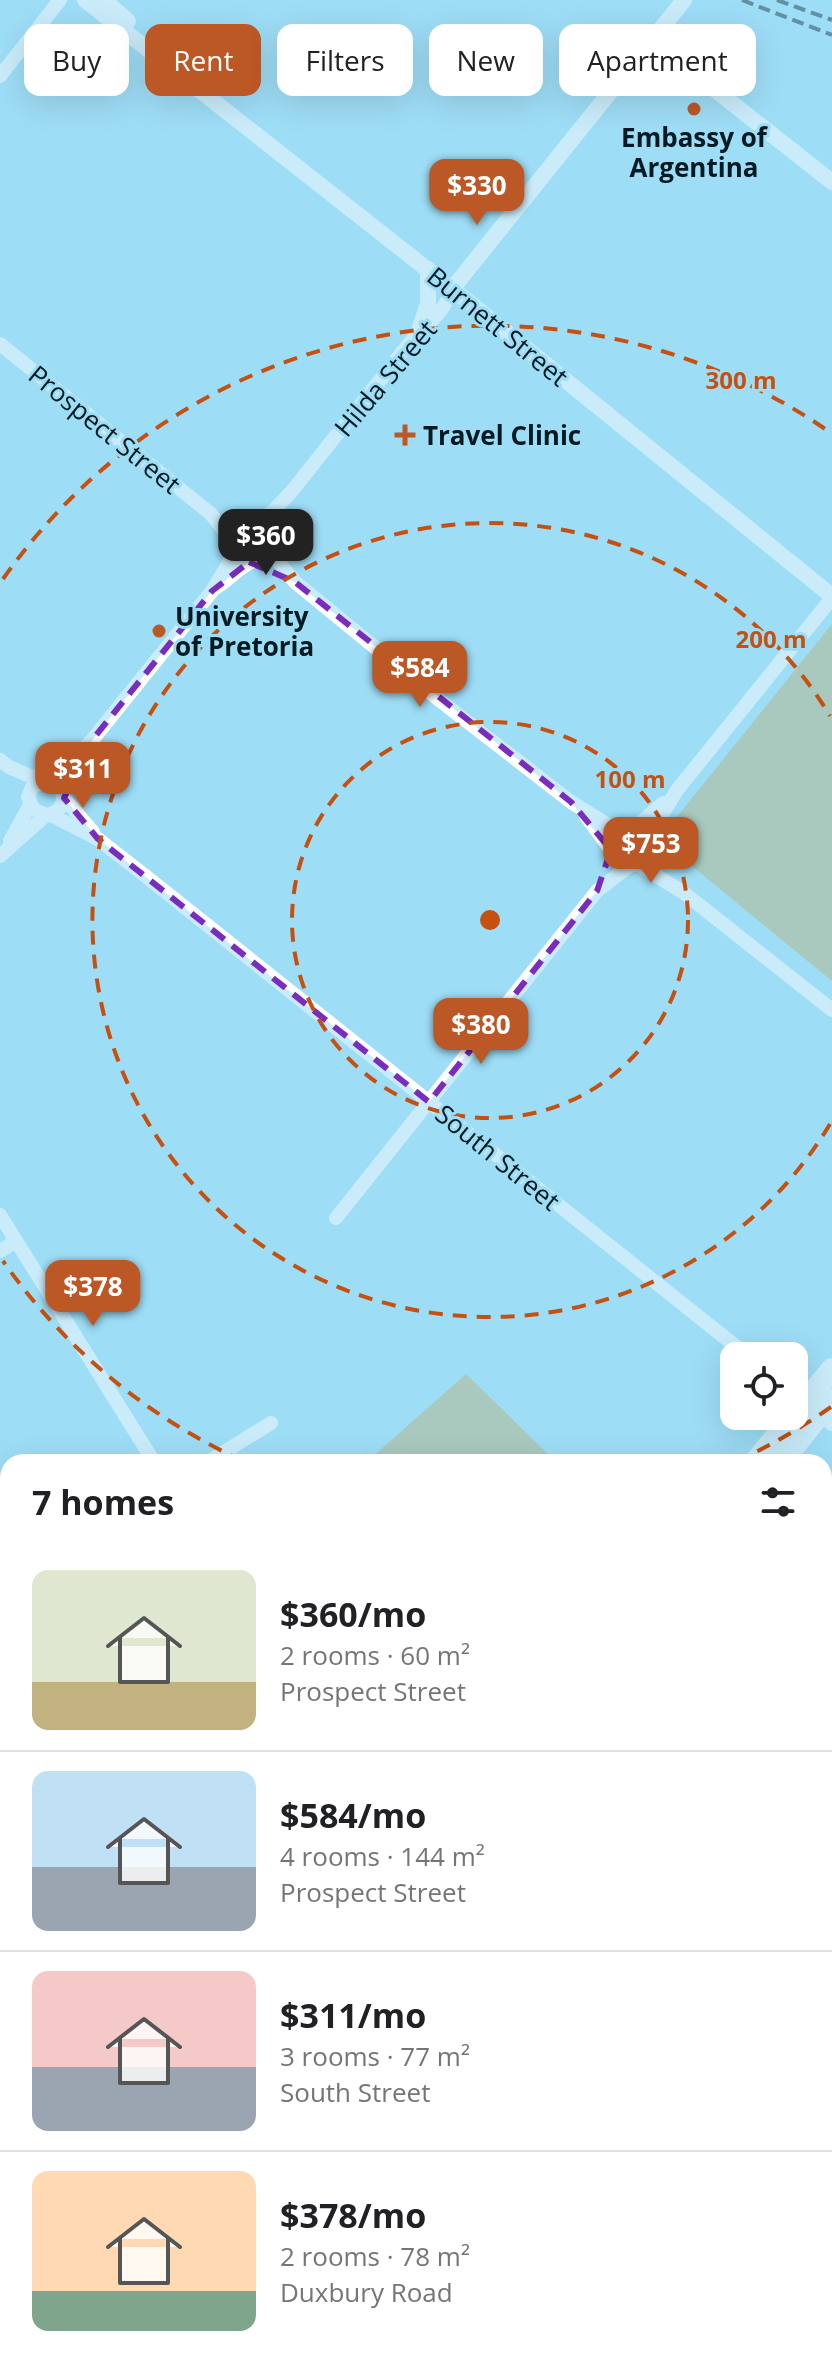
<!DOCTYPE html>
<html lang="en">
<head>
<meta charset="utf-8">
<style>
  :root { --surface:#fff; --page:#f6f6f6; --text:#202124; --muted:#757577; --line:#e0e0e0; --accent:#bc5726 }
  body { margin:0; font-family:"Open Sans",sans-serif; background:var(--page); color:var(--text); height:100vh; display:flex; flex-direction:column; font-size:30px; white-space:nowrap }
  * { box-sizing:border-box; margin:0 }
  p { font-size:26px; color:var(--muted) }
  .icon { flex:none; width:44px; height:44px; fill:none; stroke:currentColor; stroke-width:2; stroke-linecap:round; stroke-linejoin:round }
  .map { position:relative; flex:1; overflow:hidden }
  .drawer { position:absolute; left:0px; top:1454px; width:832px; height:912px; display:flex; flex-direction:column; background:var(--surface); border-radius:24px 24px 0 0; box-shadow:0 8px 32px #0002 }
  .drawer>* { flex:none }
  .hud { position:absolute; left:24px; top:24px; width:784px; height:72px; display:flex; gap:16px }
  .controls { position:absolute; left:720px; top:1342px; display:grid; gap:16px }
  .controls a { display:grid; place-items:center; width:88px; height:88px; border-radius:16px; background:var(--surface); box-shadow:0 8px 32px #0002; font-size:40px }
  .price { position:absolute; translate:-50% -68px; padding:0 18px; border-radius:16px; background:var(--accent); color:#fff; font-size:26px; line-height:52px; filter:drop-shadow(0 2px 4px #0008) }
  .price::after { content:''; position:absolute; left:50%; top:48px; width:24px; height:18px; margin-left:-12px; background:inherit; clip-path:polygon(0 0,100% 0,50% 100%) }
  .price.on { background:#222; color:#fff }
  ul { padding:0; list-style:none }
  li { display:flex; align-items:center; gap:24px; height:200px; padding:0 32px }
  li+li { border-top:2px solid var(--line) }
  li span { display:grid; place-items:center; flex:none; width:224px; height:160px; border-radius:16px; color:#555 }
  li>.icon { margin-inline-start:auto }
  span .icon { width:96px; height:96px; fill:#fffc; stroke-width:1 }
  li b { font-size:34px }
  h2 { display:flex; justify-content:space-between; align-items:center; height:96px; padding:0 32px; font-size:34px }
  .pill { padding:0 28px; border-radius:16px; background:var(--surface); box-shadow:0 8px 32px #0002; font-size:28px; line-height:72px }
  .pill.on { background:var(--accent); color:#fff }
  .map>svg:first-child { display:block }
  .green { fill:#b6b17b }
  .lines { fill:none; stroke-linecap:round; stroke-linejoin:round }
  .minor { stroke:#fff; stroke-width:14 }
  .tertiary { stroke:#fff; stroke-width:16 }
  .secondary { stroke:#fff; stroke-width:20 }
  .primary { stroke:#fff; stroke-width:22 }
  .rail { stroke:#17353f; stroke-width:4; stroke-dasharray:12 6; stroke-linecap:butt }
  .marked { fill:none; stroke:#7b2cbf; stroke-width:6; stroke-dasharray:16 10; stroke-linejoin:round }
  .ring { fill:none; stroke:#c5500f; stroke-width:4; stroke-dasharray:14 10 }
  .poi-dot { fill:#bc5726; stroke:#9eddf6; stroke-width:3 }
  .labels { text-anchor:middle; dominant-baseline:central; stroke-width:6; stroke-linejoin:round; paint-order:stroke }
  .poi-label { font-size:26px; font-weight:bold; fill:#011a22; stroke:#9eddf6; text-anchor:start }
  .street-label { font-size:26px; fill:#011a22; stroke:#9eddf6 }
  .centre { fill:#c5500f; stroke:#9eddf6; stroke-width:4 }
  .ring-label { font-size:24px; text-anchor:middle; font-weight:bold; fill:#c5500f; stroke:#9eddf6; stroke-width:6; stroke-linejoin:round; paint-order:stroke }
</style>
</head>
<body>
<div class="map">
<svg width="832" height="2366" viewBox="0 0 832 2366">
  <rect width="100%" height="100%" fill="#9eddf6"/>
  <g class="green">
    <polygon points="832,624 832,981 659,839"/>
    <polygon points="466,1374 556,1462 352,1462 367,1453 371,1458"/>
    <polygon points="832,2287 832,2366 765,2366 762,2363 767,2358 824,2358 824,2296"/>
  </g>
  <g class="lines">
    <g class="minor">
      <polyline points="0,76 60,0"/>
      <polyline points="0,344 211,514 232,541"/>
      <path d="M250 527 273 511 292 491 419 331C434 319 446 308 452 289"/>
      <polyline points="267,548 295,582 438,699 571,802 621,833"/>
      <path d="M217 587C226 581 234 573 243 567 257 557 274 558 263 534L250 527 236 533 231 545 237 557 249 562"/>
      <polyline points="0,760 9,767 42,781"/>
      <polyline points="47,780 66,766 93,739 212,591 234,554"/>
      <polyline points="63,792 82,757"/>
      <polyline points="64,798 93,832"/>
      <polyline points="51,815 98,839 148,878 748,1356"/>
      <polyline points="586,816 611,850"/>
      <polyline points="631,831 663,803"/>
      <polyline points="10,841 30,805"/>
      <polyline points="645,843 677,790 832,598"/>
      <path d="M0 856 46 815C61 813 67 801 60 787L47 780 32 787 28 797 33 809 46 815"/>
      <polyline points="638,864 684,893 832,1010"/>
      <polyline points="0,1215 154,1462"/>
      <path d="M336 1218 597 891 628 867 642 860C650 848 645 835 631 831L617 836 611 850 618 863 628 867"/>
      <polyline points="0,1251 16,1241"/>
      <polyline points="794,1393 832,1424"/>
      <polyline points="208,1462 271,1423"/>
      <polyline points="0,1783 8,1796"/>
      <polyline points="824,2137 832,2136"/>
      <polyline points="360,2358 365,2366"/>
    </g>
    <g class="tertiary">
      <polyline points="85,0 470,303 832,596"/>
      <polyline points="104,0 128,21"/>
      <polyline points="652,40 832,182"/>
      <polyline points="452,289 684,0"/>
      <polyline points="419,331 428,303 428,269"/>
    </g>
    <g class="secondary">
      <polyline points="555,2366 556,2358"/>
      <polyline points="572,2366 573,2358"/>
    </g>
    <g class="primary">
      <polyline points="794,1415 832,1369"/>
      <polyline points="755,1462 793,1416"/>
      <polyline points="782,1462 832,1399"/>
      <polyline points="0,1870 8,1865"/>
      <polyline points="0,1891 8,1886"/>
      <polyline points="0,2329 8,2342"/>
      <polyline points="18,2358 23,2366"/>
    </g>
    <g class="rail">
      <polyline points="742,0 832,35"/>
      <polyline points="777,0 832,20"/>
    </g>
  </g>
  <path d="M0 0H832V2366H0ZM249 562 295 582 571 802 611 850 597 891 429 1102 98 839 64 798 93 739 212 591Z" fill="#9eddf6" fill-opacity=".55" fill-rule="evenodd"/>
  <path class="marked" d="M249 562 295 582 571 802 611 850 597 891 429 1102 98 839 64 798 93 739 212 591Z"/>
  <g class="ring">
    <circle cx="490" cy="920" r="198"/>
    <path d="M830 1124A397 397 0 1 1 830 716"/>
    <path d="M831 1407A595 595 0 0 1 737 1461M243 1461A595 595 0 0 1 3 1261M3 579A595 595 0 0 1 831 433"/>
  </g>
  <g class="poi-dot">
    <circle cx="694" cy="109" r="8"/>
    <path d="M401 423h8v8h8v8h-8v8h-8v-8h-8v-8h8z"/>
    <circle cx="159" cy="631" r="8"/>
  </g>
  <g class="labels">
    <g class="poi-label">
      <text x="694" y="137" text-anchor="middle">Embassy of<tspan x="694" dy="30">Argentina</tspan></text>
      <text x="423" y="435">Travel Clinic</text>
      <text x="175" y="616">University<tspan x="175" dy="30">of Pretoria</tspan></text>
    </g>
    <g class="street-label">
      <text transform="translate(498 326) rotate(39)">Burnett Street</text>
      <text transform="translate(385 378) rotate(-50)">Hilda Street</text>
      <text transform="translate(105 429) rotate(39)">Prospect Street</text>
      <text transform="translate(498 1157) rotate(39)">South Street</text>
    </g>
  </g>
  <circle cx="490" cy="920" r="12" class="centre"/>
  <g class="ring-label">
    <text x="741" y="389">300 m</text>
    <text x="771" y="648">200 m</text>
    <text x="630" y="788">100 m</text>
  </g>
</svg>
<div class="controls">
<a><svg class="icon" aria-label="locate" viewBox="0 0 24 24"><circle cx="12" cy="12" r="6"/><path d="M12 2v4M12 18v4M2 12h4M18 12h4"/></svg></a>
</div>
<b class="price" style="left:477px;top:227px">$330</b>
<b class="price on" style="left:266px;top:577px">$360</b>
<b class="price" style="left:420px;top:709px">$584</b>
<b class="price" style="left:83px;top:810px">$311</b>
<b class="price" style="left:651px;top:885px">$753</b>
<b class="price" style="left:481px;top:1066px">$380</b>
<b class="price" style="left:93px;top:1328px">$378</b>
<div class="hud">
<a class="pill">Buy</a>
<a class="pill on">Rent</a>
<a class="pill">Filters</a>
<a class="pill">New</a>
<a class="pill">Apartment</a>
</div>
<section class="drawer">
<h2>7 homes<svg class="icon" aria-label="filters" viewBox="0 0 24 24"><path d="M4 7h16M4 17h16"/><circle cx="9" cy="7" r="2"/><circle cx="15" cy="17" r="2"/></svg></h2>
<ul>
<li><span style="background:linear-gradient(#dfe7d0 70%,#c2b280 0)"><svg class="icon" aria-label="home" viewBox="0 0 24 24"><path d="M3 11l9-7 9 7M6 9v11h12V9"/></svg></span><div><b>$360/mo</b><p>2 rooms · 60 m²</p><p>Prospect Street</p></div></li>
<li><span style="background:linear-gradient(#bfe0f5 60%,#9aa5b1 0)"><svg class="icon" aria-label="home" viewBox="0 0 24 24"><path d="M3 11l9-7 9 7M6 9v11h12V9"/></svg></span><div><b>$584/mo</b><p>4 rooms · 144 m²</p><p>Prospect Street</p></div></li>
<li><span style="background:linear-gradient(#f6c9c9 60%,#9aa5b1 0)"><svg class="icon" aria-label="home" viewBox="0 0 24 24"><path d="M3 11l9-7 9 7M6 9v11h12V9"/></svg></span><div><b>$311/mo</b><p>3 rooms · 77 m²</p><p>South Street</p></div></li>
<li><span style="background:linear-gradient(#ffd9b3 75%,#7fa58c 0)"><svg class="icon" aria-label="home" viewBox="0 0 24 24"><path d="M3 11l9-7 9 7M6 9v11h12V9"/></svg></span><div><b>$378/mo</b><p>2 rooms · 78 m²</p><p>Duxbury Road</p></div></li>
</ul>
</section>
</div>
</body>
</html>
